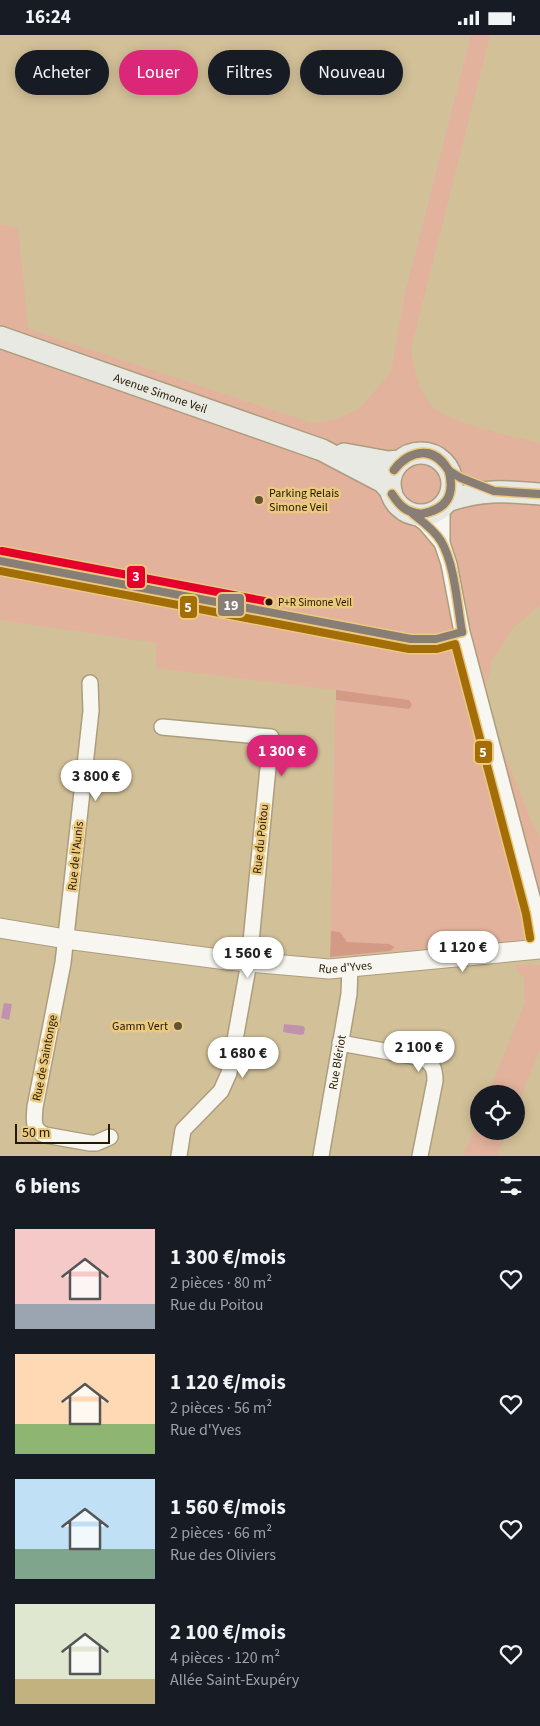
<!DOCTYPE html>
<html lang="fr">
<head>
<meta charset="utf-8">
<style>
  :root { --surface:#171b24; --page:#242831; --text:#f1f3f6; --muted:#9ea1a6; --accent:#db2777 }
  body { margin:0; font-family:"Source Sans 3",sans-serif; background:var(--page); color:var(--text); height:100vh; display:flex; flex-direction:column; font-size:19px; white-space:nowrap }
  * { box-sizing:border-box; margin:0 }
  p { font-size:16px; color:var(--muted) }
  .icon { flex:none; width:28px; height:28px; fill:none; stroke:currentColor; stroke-width:2; stroke-linecap:round; stroke-linejoin:round }
  .map { position:relative; height:1121px; overflow:hidden }
  .sheet { display:flex; flex-direction:column; background:var(--surface); flex:1 }
  .sheet>* { flex:none }
  .banner { position:absolute; left:15px; top:15px; width:510px; height:45px; display:flex; gap:10px }
  .controls { position:absolute; left:470px; top:1050px; display:grid; gap:10px }
  .controls a { display:grid; place-items:center; width:55px; height:55px; border-radius:50%; background:var(--surface); box-shadow:0 2px 12px #0003; font-size:25px }
  .scale { position:absolute; left:15px; bottom:12px; width:95px; box-sizing:border-box; padding-left:5px; border:2px solid #261900; border-top:0; font-size:14px; line-height:18px; white-space:nowrap; color:#261900; -webkit-text-stroke:4px #ebc97f; paint-order:stroke }
  .price { position:absolute; translate:-50% -42px; padding:0 11px; border-radius:18px; background:#fff; color:#222; font-size:16px; line-height:32px; filter:drop-shadow(0 1px 2px #0008) }
  .price::after { content:''; position:absolute; left:50%; top:30px; width:15px; height:11px; margin-left:-8px; background:inherit; clip-path:polygon(0 0,100% 0,50% 100%) }
  .price.selected { background:var(--accent); color:#fff }
  ul { padding:0; list-style:none }
  li { display:flex; align-items:center; gap:15px; height:125px; padding:0 15px }
  li span { display:grid; place-items:center; flex:none; width:140px; height:100px; border-radius:0px; color:#555 }
  li>.icon { margin-inline-start:auto }
  span .icon { width:60px; height:60px; fill:#fffc; stroke-width:1 }
  li b { font-size:21px }
  h2 { display:flex; justify-content:space-between; align-items:center; height:60px; padding:0 15px; font-size:21px }
  .pill { padding:0 18px; border-radius:22px; background:var(--surface); box-shadow:0 2px 12px #0003; font-size:18px; line-height:45px }
  .pill.selected { background:var(--accent); color:#fff }
  .status { display:flex; justify-content:space-between; align-items:center; height:35px; padding:0 25px; background:var(--surface); direction:ltr }
  .status svg { height:14px; fill:currentColor }
  .map>svg:first-child { display:block }
  .green { fill:#e2b29c }
  .forest { fill:#d39b86 }
  .water { fill:#c092b0 }
  .lines { fill:none; stroke-linecap:round; stroke-linejoin:round }
  .minor-casing { stroke:#ac9d7d; stroke-width:18 }
  .tertiary-casing { stroke:#ac9d7d; stroke-width:21 }
  .secondary-casing { stroke:#ac9d7d; stroke-width:24 }
  .minor { stroke:#f8f6f0; stroke-width:15 }
  .tertiary { stroke:#f8f6f0; stroke-width:19 }
  .secondary { stroke:#e8e9e3; stroke-width:21 }
  .bus-1-casing { stroke:#ebc97f; stroke-width:11 }
  .bus-2-casing { stroke:#ebc97f; stroke-width:11 }
  .bus-3-casing { stroke:#ebc97f; stroke-width:11 }
  .bus-1 { stroke:#887e76; stroke-width:8 }
  .bus-2 { stroke:#a36e07; stroke-width:8 }
  .bus-3 { stroke:#e4002b; stroke-width:8 }
  .poi-dot { fill:#625335; stroke:#ebc97f; stroke-width:2 }
  .bus-dot { fill:#261900; stroke:#ebc97f; stroke-width:2 }
  .labels { text-anchor:middle; dominant-baseline:central; stroke-width:5; stroke-linejoin:round; paint-order:stroke }
  .bus-label { font-size:11px; fill:#261900; stroke:#ebc97f; text-anchor:start }
  .street-label { font-size:12px; fill:#261900; stroke:#ebc97f }
  .poi-label { font-size:12px; fill:#261900; stroke:#ebc97f; text-anchor:start }
  .line-badge { stroke:#ebc97f; stroke-width:2 }
  .badge-label { font-size:14px; text-anchor:middle; font-weight:bold; fill:#fff }
</style>
</head>
<body>
<div class="status"><b>16:24</b><svg viewBox="0 0 49 12"><path d="M0 12V9h3v3zM5 12V6h3v6zM10 12V3h3v9zM15 12V0h3v12zM26 1h20v11H26zM47 4h2v5h-2z"/></svg></div>
<div class="map">
<svg width="540" height="1121" viewBox="0 0 540 1121">
  <rect width="100%" height="100%" fill="#d2c098"/>
  <g class="green">
    <path d="M471 0H490L411 314C415 334 418 357 432 371 448 388 515 402 540 408V570L513 593 492 626 486 652 489 678 532 788 540 803V903L330 922 336 655 156 633V608L0 585V189L18 193 28 294 312 388 336 384 359 374 391 337 404 263Z"/>
    <polygon points="515,930 540,930 540,1015 516,1073 516,1059 488,1059 525,967 524,944"/>
    <polygon points="479,1083 479,1096 507,1096 496,1121 463,1121"/>
  </g>
  <g class="forest">
    <polygon points="336,655 409,665 412,670 409,674 336,665"/>
    <polygon points="331,896 340,897 347,907 389,909 395,912 390,916 330,922"/>
  </g>
  <g class="water">
    <polygon points="4,968 12,969 9,985 1,983"/>
    <polygon points="284,989 303,991 305,993 304,999 301,1000 283,997"/>
  </g>
  <g class="lines">
    <defs>
      <g id="minor">
        <polyline points="442,471 442,508 449,529 462,597 536,877 540,901"/>
        <polyline points="413,479 425,488 442,508"/>
        <path d="M90 648 91 676 63 928 35 1072C34 1085 32 1095 45 1100L90 1108H96L110 1102"/>
        <polyline points="162,692 271,702 249,927 229,1038 221,1056 183,1095 179,1121"/>
        <path d="M340 1008 423 1023C433 1029 435 1034 435 1046L420 1121"/>
        <path id="s1" d="M321 1121 349 959 350 932"/>
      </g>
      <g id="tertiary">
        <path id="s2" d="M0 893 66 904 227 925 329 934 540 914"/>
      </g>
      <g id="secondary">
        <path id="s3" d="M0 302 322 415 383 447 391 456"/>
        <circle cx="421" cy="449" r="31"/>
        <polyline points="344,419 388,427 400,426"/>
        <path d="M447 466C482 454 504 456 540 459"/>
      </g>
    </defs>
    <use href="#minor" class="minor-casing"/>
    <use href="#tertiary" class="tertiary-casing"/>
    <use href="#secondary" class="secondary-casing"/>
    <use href="#minor" class="minor"/>
    <use href="#tertiary" class="tertiary"/>
    <use href="#secondary" class="secondary"/>
    <defs>
      <g id="bus-1">
        <path d="M394 435C404 420 427 410 442 426 445 429 447 433 449 436"/>
        <path d="M394 435C412 413 433 412 449 436"/>
        <polyline points="449,436 461,443 494,456 540,459"/>
        <path d="M392 459C400 471 406 477 421 479"/>
        <path d="M392 459C400 472 406 477 421 479"/>
        <path d="M413 479C423 487 434 495 441 506 455 530 457 569 462 597"/>
        <path d="M421 479C447 475 455 461 449 436"/>
        <path d="M421 479C446 474 455 461 449 436"/>
        <polyline points="0,526 411,604 436,604 462,597"/>
      </g>
      <polyline id="bus-2" points="0,536 409,614 437,614 455,609 526,879 530,903"/>
      <polyline id="bus-3" points="2,516 270,567"/>
    </defs>
    <use href="#bus-1" class="bus-1-casing"/>
    <use href="#bus-2" class="bus-2-casing"/>
    <use href="#bus-3" class="bus-3-casing"/>
    <use href="#bus-1" class="bus-1"/>
    <use href="#bus-2" class="bus-2"/>
    <use href="#bus-3" class="bus-3"/>
  </g>
  <g class="poi-dot">
    <circle cx="259" cy="465" r="5"/>
    <circle cx="178" cy="991" r="5"/>
  </g>
  <circle class="bus-dot" cx="269" cy="567" r="4.5"/>
  <g class="labels">
    <g class="bus-label">
      <text x="278" y="567">P+R Simone Veil</text>
    </g>
    <g class="street-label">
      <text stroke="none"><textPath href="#s3" startOffset="170">Avenue Simone Veil</textPath></text>
      <text transform="translate(261 804) rotate(-84)">Rue du Poitou</text>
      <text transform="translate(76 821) rotate(-84)">Rue de l'Aunis</text>
      <text stroke="none"><textPath href="#s2" startOffset="348">Rue d'Yves</textPath></text>
      <text transform="translate(45 1023) rotate(-79)">Rue de Saintonge</text>
      <text stroke="none"><textPath href="#s1" startOffset="95">Rue Blériot</textPath></text>
    </g>
    <g class="poi-label">
      <text x="269" y="458">Parking Relais<tspan x="269" dy="14">Simone Veil</tspan></text>
      <text x="168" y="991" text-anchor="end">Gamm Vert</text>
    </g>
  </g>
  <g class="line-badge">
    <rect x="126" y="530" width="20" height="24" rx="5" fill="#e4002b"/>
    <rect x="217" y="558" width="28" height="24" rx="5" fill="#887e76"/>
    <rect x="179" y="560" width="19" height="24" rx="5" fill="#a36e07"/>
    <rect x="474" y="705" width="19" height="24" rx="5" fill="#a36e07"/>
  </g>
  <g class="badge-label">
    <text x="136" y="546">3</text>
    <text x="231" y="575">19</text>
    <text x="188" y="577">5</text>
    <text x="483" y="722">5</text>
  </g>
</svg>
<div class="controls">
<a><svg class="icon" aria-label="locate" viewBox="0 0 24 24"><circle cx="12" cy="12" r="6"/><path d="M12 2v4M12 18v4M2 12h4M18 12h4"/></svg></a>
</div>
<div class="scale">50 m</div>
<b class="price selected" style="left:282px;top:742px">1 300 €</b>
<b class="price" style="left:96px;top:767px">3 800 €</b>
<b class="price" style="left:463px;top:938px">1 120 €</b>
<b class="price" style="left:248px;top:944px">1 560 €</b>
<b class="price" style="left:419px;top:1038px">2 100 €</b>
<b class="price" style="left:243px;top:1044px">1 680 €</b>
<div class="banner">
<a class="pill">Acheter</a>
<a class="pill selected">Louer</a>
<a class="pill">Filtres</a>
<a class="pill">Nouveau</a>
</div>
</div>
<section class="sheet">
<h2>6 biens<svg class="icon" aria-label="filters" viewBox="0 0 24 24"><path d="M4 7h16M4 17h16"/><circle cx="9" cy="7" r="2"/><circle cx="15" cy="17" r="2"/></svg></h2>
<ul>
<li><span style="background:linear-gradient(#f6c9c9 75%,#9aa5b1 0)"><svg class="icon" aria-label="home" viewBox="0 0 24 24"><path d="M3 11l9-7 9 7M6 9v11h12V9"/></svg></span><div><b>1 300 €/mois</b><p>2 pièces · 80 m²</p><p>Rue du Poitou</p></div><svg class="icon" aria-label="heart" viewBox="0 0 24 24"><path d="M12 20l-8-8c-3-5 5-10 8-4 3-6 11-1 8 4z"/></svg></li>
<li><span style="background:linear-gradient(#ffd9b3 70%,#8fb573 0)"><svg class="icon" aria-label="home" viewBox="0 0 24 24"><path d="M3 11l9-7 9 7M6 9v11h12V9"/></svg></span><div><b>1 120 €/mois</b><p>2 pièces · 56 m²</p><p>Rue d'Yves</p></div><svg class="icon" aria-label="heart" viewBox="0 0 24 24"><path d="M12 20l-8-8c-3-5 5-10 8-4 3-6 11-1 8 4z"/></svg></li>
<li><span style="background:linear-gradient(#bfe0f5 70%,#7fa58c 0)"><svg class="icon" aria-label="home" viewBox="0 0 24 24"><path d="M3 11l9-7 9 7M6 9v11h12V9"/></svg></span><div><b>1 560 €/mois</b><p>2 pièces · 66 m²</p><p>Rue des Oliviers</p></div><svg class="icon" aria-label="heart" viewBox="0 0 24 24"><path d="M12 20l-8-8c-3-5 5-10 8-4 3-6 11-1 8 4z"/></svg></li>
<li><span style="background:linear-gradient(#dfe7d0 75%,#c2b280 0)"><svg class="icon" aria-label="home" viewBox="0 0 24 24"><path d="M3 11l9-7 9 7M6 9v11h12V9"/></svg></span><div><b>2 100 €/mois</b><p>4 pièces · 120 m²</p><p>Allée Saint-Exupéry</p></div><svg class="icon" aria-label="heart" viewBox="0 0 24 24"><path d="M12 20l-8-8c-3-5 5-10 8-4 3-6 11-1 8 4z"/></svg></li>
</ul>
</section>
</body>
</html>
